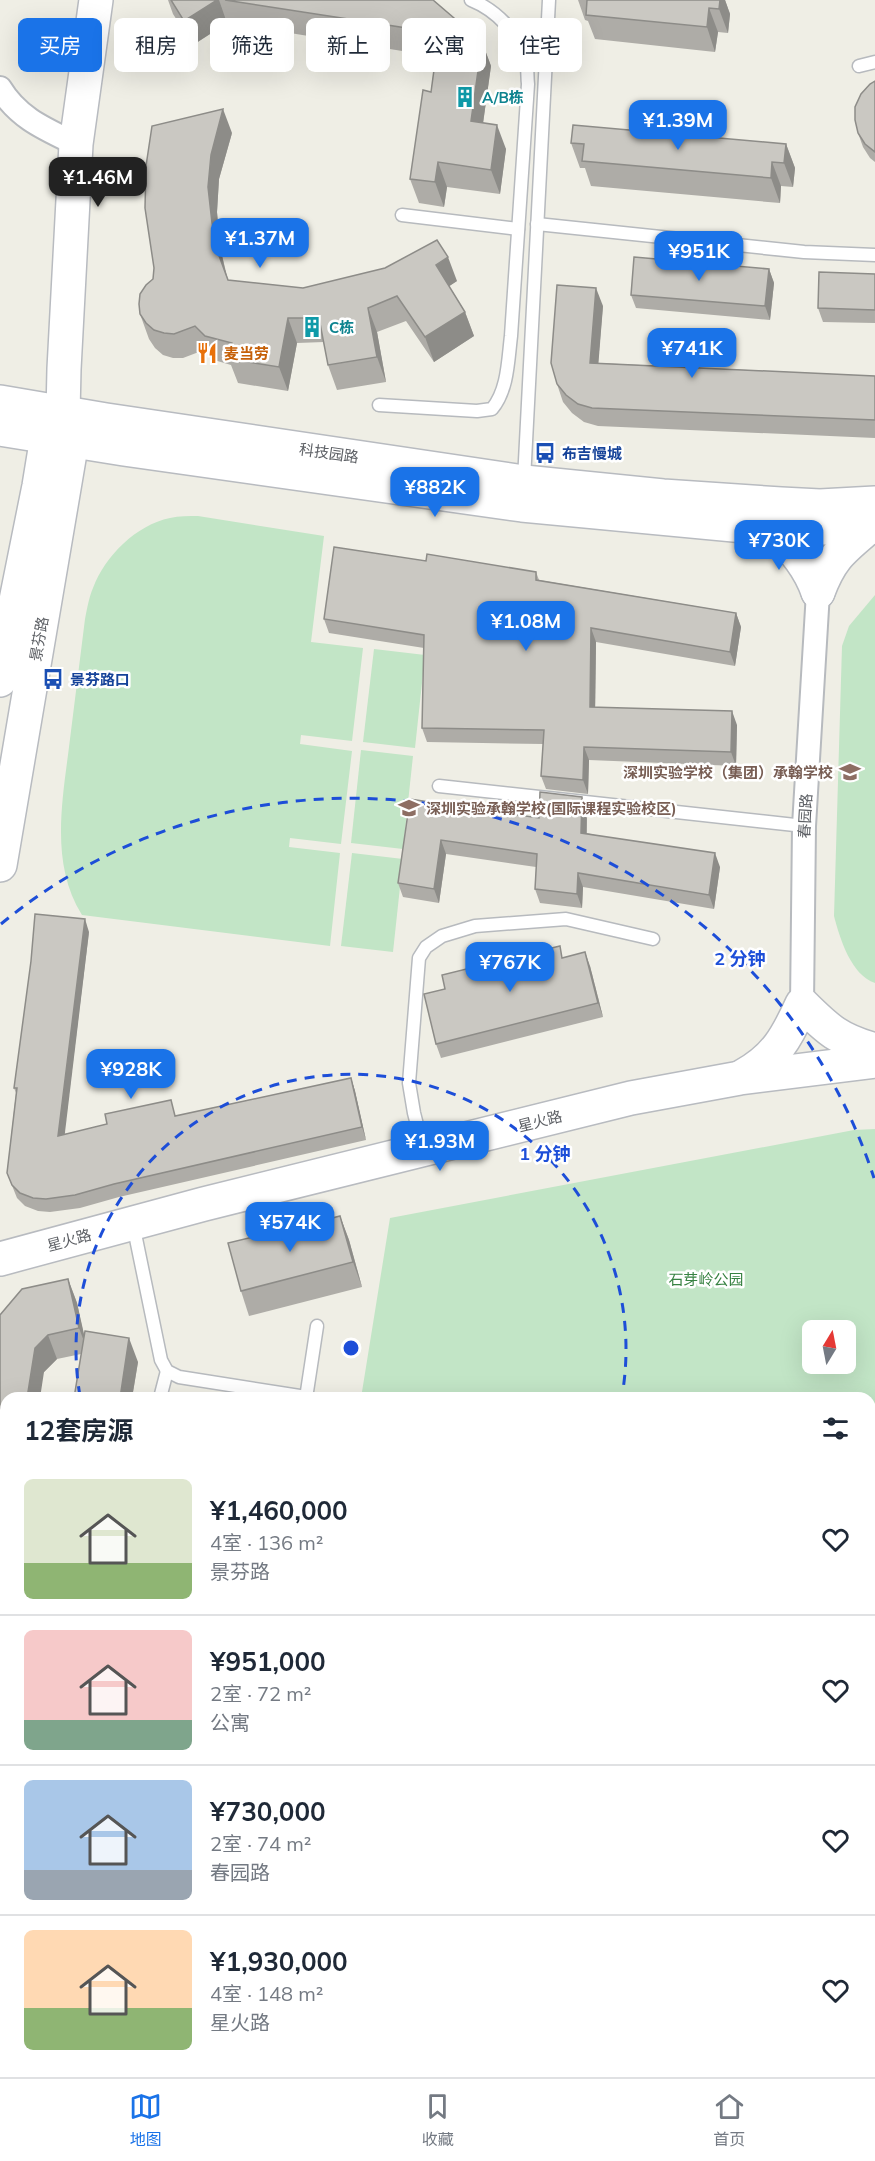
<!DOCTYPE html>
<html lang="zh">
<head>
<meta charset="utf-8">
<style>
  :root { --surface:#fff; --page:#f6f6f7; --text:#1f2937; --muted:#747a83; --line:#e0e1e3; --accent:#1a73e8 }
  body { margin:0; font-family:Mulish,"Noto Sans SC",sans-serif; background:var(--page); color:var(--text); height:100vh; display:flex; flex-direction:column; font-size:22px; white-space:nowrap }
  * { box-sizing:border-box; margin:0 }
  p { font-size:20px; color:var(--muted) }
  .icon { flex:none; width:33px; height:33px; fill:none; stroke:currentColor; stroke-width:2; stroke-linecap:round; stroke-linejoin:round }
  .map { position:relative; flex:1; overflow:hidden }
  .sheet { position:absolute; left:0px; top:1392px; width:876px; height:686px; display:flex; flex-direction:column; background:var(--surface); border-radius:18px 18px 0 0; box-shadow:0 6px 24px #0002 }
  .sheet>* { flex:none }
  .top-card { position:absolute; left:18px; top:18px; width:840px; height:54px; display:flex; gap:12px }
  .needle { width:39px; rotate:10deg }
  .controls { position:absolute; left:802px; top:1320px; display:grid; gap:12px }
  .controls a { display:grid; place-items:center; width:54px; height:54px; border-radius:9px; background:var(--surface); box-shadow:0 6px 24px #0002; font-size:30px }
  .price { position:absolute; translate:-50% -51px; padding:0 14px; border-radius:12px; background:var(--accent); color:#fff; font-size:20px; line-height:39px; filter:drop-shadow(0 2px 3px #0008) }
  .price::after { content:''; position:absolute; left:50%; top:36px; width:18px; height:14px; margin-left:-9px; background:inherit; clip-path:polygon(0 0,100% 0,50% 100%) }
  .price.active { background:#222; color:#fff }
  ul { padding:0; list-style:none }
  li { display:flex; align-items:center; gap:18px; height:150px; padding:0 24px }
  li+li { border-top:2px solid var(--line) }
  li span { display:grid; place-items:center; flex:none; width:168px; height:120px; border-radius:9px; color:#555 }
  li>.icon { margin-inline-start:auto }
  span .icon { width:72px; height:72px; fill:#fffc; stroke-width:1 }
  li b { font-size:26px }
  h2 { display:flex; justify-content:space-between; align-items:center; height:72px; padding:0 24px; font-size:26px }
  .tag { padding:0 21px; border-radius:9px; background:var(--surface); box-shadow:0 6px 24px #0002; font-size:21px; line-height:54px }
  .tag.active { background:var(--accent); color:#fff }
  .dock { display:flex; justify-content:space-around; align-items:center; height:84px; border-top:2px solid var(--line); background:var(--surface); font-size:16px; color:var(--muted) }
  .dock a { display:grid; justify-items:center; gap:3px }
  .dock .active { color:var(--accent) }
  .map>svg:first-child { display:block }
  .green { fill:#c2e5c6; fill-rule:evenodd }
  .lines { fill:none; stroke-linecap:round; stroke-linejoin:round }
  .lane-casing { stroke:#b7babe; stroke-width:15 }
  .street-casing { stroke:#b7babe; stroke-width:26 }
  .secondary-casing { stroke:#b8bbc0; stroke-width:36 }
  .lane { stroke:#fff; stroke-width:12 }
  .street { stroke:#fff; stroke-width:22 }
  .secondary { stroke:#fff; stroke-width:33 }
  .wall { fill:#aeaca7 }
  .shaded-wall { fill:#8d8c88 }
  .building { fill:#cac8c2; stroke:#8d8c88; stroke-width:1.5 }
  .ring { fill:none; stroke:#1d4ed8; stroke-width:3; stroke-dasharray:10 8 }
  .labels { text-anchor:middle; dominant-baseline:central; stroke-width:5; stroke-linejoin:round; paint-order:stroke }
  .culture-label { font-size:15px; font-weight:bold; fill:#0d838f; stroke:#fff; text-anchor:start }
  .food-label { font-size:15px; font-weight:bold; fill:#c56008; stroke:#fff; text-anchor:start }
  .street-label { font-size:15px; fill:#5d6065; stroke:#fff }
  .transit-label { font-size:15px; font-weight:bold; fill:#164399; stroke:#fff; text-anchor:start }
  .education-label { font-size:15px; font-weight:bold; fill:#785e54; stroke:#fff; text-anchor:end }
  .park-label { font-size:15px; fill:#378242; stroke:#fff }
  .centre { fill:#1d4ed8; stroke:#fff; stroke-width:3 }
  .ring-label { font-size:18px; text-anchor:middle; font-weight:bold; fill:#1d4ed8; stroke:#fff; stroke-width:5; stroke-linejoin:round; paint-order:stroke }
</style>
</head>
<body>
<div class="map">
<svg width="875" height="2077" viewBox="0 0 875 2077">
  <rect width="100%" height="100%" fill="#efeee5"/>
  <g class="green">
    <path d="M198 516 324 536 311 642 363 648 352 741 301 735 300 744 352 751 341 844 290 838 289 847 340 853 330 946 82 915C49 862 63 798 70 739 75 699 80 659 85 619 87 609 89 597 93 588 105 556 136 525 170 518 179 516 189 516 198 516Z"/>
    <path d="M875 595V983C851 975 840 939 834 916L842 646 849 626Z"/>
    <polygon points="374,649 425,655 415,748 363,742"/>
    <polygon points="361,750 413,756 403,849 351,843"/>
    <polygon points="352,853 403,859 393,952 341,946"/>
    <path d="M875 1129V2077H0V1669L6 1663V2072H870V1398H361L390 1218 854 1130ZM813 1330H846V1364H813Z"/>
  </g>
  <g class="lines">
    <defs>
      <g id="lane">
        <polyline points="859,66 875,62"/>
        <polyline points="402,215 518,229"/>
        <polyline points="537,224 804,252 875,255"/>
        <path d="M379 405 477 411 492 409C508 390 508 360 511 336L528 84C527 77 528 68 526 61 520 34 496 10 471 0"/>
        <polyline points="524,480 549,0"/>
        <polyline points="439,786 804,826"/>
        <polyline points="423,1148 414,1113 409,1083 419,958 426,947 442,936 475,926 566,919 653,939"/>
        <polyline points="133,1224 161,1360 167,1371 179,1377 306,1397"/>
        <polyline points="160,1398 167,1371"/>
        <polyline points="306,1398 317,1326"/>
      </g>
      <g id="street">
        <path d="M0 88C18 118 45 129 76 144"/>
        <polyline points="802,1004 804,826 818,592"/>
      </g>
      <g id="secondary">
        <polyline points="0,402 106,420 524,482 663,496 781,504 820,506 875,503"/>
        <polyline points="0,429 124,449 522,505 775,529 875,527"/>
        <path d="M775 529C793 549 809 566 818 592"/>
        <path d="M818 592C831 557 842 550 869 527"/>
        <polyline points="0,680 39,486 47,437 59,419"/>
        <polyline points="0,865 72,441 63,413 64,369 76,144 96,0"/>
        <path d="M743 1076C776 1058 787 1037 802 1004 828 1030 839 1040 875 1050"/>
        <polyline points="0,1259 204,1204 631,1098 740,1078 875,1061"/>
      </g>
    </defs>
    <use href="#lane" class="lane-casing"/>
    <use href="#street" class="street-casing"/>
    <use href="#secondary" class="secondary-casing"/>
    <use href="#lane" class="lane"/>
    <use href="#street" class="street"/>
    <use href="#secondary" class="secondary"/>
  </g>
  <g class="wall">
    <polygon points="168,0 433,0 482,42 491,66 483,123 506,149 500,194 447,187 444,207 419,203 410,179 431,92 434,68 421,54 227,23 193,45 173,14"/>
    <polygon points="578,0 725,0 730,14 728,33 718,32 715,52 595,39 588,21 585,20"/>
    <polygon points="875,81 875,162 870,158 863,147 858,133"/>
    <polygon points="232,133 219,179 217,212 220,247 228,280 303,288 457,281 449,286 465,312 474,336 434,362 406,321 377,332 386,382 337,390 328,365 324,342 297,343 288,391 238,383 231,365 214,360 204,350 183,358 173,358 163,355 155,348 149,339 140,314 153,279"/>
    <polygon points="571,143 786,144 795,168 793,187 781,186 780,203 591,186 585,168 580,168"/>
    <polygon points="769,269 774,283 770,320 636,308 631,295"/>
    <polygon points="875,274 875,323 823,322 818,308"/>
    <polygon points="603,306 598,363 875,376 875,438 598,426 584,422 572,413 563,402 557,384"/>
    <polygon points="426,561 536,572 539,580 736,613 741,627 735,666 596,642 595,707 737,725 736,766 589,760 588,794 546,789 541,776 543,744 427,742 422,728 424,648 329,633 324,619"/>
    <polygon points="410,799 539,818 587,811 587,833 720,867 714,909 583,887 582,908 540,903 535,889 536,867 446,854 439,903 403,897 398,883"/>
    <polygon points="89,932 64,1134 177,1116 351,1078 355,1091 366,1140 119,1197 80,1208 50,1212 38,1211 25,1206 17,1198 7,1173 16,1093 14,1088"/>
    <polygon points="564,958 590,966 603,1017 441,1058 436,1044"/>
    <polygon points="340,1216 349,1240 362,1287 249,1316 241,1291 257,1238"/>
    <polygon points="68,1279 77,1303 84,1336 138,1362 132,1398 74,1398 81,1354 57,1359 44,1372 6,1398 6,1608 0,1607 0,1315"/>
  </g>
  <g class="shaded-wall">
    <polygon points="217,0 219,0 227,23 193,45 184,21"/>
    <polygon points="720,0 725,0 730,14 728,33 719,9"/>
    <polygon points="709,8 718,32 715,52 707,27"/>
    <polygon points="482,42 491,66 480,145 471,121"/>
    <polygon points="223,109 232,133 219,179 217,212 220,247 227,278 218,253 212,223 208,187 211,155"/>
    <polygon points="497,125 506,149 500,194 491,170"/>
    <polygon points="786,144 795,168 793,187 784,163"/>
    <polygon points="438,162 447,187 444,207 435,182"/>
    <polygon points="772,162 781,186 780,203 771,178"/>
    <polygon points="448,257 457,281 445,289 436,265"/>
    <polygon points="769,269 774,283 770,320 765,306"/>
    <polygon points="596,288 603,306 597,381 590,363"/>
    <polygon points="368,308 377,332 386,382 377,357"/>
    <polygon points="465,312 474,336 434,362 425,337"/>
    <polygon points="288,318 297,343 288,391 279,367"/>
    <polygon points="736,613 741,627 735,666 730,652"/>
    <polygon points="591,628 596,642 595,721 590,707"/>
    <polygon points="732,711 737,725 736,766 731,752"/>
    <polygon points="584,747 589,760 588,794 583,780"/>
    <polygon points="582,797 587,811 586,846 581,833"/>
    <polygon points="441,840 446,854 439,903 434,889"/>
    <polygon points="715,853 720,867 714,909 709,895"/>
    <polygon points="578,873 583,887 582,908 577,894"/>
    <polygon points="85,919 89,932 63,1149 58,1136"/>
    <polygon points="585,952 590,966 603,1017 598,1003"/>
    <polygon points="351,1078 355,1091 366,1140 362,1127"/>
    <polygon points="340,1216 349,1240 362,1287 353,1262"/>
    <polygon points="68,1279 77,1303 88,1352 79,1328"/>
    <polygon points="48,1335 57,1359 44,1372 40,1398 27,1398 35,1348"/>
    <polygon points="129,1338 138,1362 132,1398 120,1398"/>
    <polygon points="6,1559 6,1594 2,1584"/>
  </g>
  <g class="building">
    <polygon points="171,0 217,0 184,21"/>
    <polygon points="225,0 433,0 482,42 471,121 497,125 491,170 438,162 435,182 410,179 423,90 431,92 436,55 413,29"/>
    <polygon points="587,0 720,0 719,9 709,8 707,27 586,15"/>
    <polygon points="875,81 875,152 865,144 858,133 855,120 855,107 861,94 870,84"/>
    <polygon points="223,109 211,155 208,187 212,223 218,253 228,280 303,288 385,268 437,240 448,257 436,265 465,312 425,337 397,296 368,308 377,357 328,365 319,318 288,318 279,367 229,359 232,343 205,336 195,326 174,334 164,333 154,330 146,323 140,314 139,304 140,294 146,285 153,279 154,268 145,208 146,166 152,126"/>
    <polygon points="573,125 786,144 784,163 772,162 771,178 582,161 584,144 571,143"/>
    <polygon points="634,257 769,269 765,306 631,295"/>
    <polygon points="819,272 875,274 875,310 818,308"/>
    <polygon points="557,285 596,288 590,363 875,376 875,420 592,408 578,404 566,395 557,384 551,363"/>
    <polygon points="334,547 426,561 427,554 536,572 536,580 736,613 730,652 591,628 590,707 732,711 731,752 584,747 583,780 541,776 544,730 422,728 424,635 324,619"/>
    <polygon points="540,792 582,797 581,833 715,853 709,895 578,873 577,894 535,889 537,854 441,840 434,889 398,883 410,799 539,818"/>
    <polygon points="35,914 85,919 58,1136 107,1124 105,1114 171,1100 175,1116 351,1078 362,1127 114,1184 75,1195 46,1199 33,1198 20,1193 12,1185 7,1173 17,1088 14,1088 31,961"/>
    <polygon points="560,946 562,958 585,952 598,1003 436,1044 424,994 445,989 442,975"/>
    <polygon points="340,1216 353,1262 241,1291 228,1243 257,1236 257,1238"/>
    <polygon points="68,1279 79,1328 48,1335 35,1348 27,1398 6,1398 6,1559 2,1584 0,1584 0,1315 22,1289"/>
    <polygon points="85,1331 129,1338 120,1398 74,1398"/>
  </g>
  <g class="ring">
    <path d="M80 1396A275 275 0 1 1 622 1396"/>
    <path d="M1 924A550 550 0 0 1 874 1178"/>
  </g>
  <defs>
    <symbol id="building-bare" viewBox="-9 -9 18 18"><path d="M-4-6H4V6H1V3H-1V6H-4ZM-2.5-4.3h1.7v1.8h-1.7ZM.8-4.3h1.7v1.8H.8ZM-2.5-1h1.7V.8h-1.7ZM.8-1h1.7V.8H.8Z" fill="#0f9aa8" stroke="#fff" stroke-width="2.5" paint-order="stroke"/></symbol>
    <symbol id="restaurant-bare" viewBox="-9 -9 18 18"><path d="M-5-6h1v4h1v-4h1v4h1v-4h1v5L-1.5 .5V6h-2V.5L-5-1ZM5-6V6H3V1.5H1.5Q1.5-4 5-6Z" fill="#e8710a" stroke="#fff" stroke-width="2.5" paint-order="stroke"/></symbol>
    <symbol id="bus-bare" viewBox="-9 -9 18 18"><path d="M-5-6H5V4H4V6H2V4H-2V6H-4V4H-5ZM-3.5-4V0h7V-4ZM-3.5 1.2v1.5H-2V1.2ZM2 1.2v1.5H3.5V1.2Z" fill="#1a4fb4" stroke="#fff" stroke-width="2.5" paint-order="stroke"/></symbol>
    <symbol id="school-bare" viewBox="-9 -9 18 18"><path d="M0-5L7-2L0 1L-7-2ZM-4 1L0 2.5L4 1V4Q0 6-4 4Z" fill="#8d6e63" stroke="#fff" stroke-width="2.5" paint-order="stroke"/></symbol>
  </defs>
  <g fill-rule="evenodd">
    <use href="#building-bare" x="450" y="82" width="30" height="30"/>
    <use href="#building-bare" x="297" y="312" width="30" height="30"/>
    <use href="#restaurant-bare" x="192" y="338" width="30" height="30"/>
    <use href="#bus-bare" x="530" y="438" width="30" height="30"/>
    <use href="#bus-bare" x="38" y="664" width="30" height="30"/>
    <use href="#school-bare" x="835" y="757" width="30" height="30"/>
    <use href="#school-bare" x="394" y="793" width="30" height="30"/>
  </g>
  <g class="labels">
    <g class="culture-label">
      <text x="482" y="97">A/B栋</text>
      <text x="329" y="327">C栋</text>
    </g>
    <g class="food-label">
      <text x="224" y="353">麦当劳</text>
    </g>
    <g class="street-label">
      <text transform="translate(329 453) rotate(8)">科技园路</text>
      <text transform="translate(39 639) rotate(-80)">景芬路</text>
      <text transform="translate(805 816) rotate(-87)">春园路</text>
      <text transform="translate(540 1121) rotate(-14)">星火路</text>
      <text transform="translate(69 1240) rotate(-15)">星火路</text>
    </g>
    <g class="transit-label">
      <text x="562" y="453">布吉慢城</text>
      <text x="70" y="679">景芬路口</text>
    </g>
    <g class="education-label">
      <text x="833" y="772">深圳实验学校（集团）承翰学校</text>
      <text x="426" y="808" text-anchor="start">深圳实验承翰学校(国际课程实验校区)</text>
    </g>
    <g class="park-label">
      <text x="706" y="1279">石芽岭公园</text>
    </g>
  </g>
  <circle cx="351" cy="1348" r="9" class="centre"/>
  <g class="ring-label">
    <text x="740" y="965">2 分钟</text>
    <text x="545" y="1160">1 分钟</text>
  </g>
</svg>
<div class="controls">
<a><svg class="needle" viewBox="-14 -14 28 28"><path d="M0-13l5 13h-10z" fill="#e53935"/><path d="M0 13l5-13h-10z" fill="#747a83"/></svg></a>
</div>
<b class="price" style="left:678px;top:151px">¥1.39M</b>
<b class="price active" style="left:98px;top:208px">¥1.46M</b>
<b class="price" style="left:260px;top:269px">¥1.37M</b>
<b class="price" style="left:699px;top:282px">¥951K</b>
<b class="price" style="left:692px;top:379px">¥741K</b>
<b class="price" style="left:435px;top:518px">¥882K</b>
<b class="price" style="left:779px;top:571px">¥730K</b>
<b class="price" style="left:526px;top:652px">¥1.08M</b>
<b class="price" style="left:510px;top:993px">¥767K</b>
<b class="price" style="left:131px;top:1100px">¥928K</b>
<b class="price" style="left:440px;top:1172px">¥1.93M</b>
<b class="price" style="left:290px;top:1253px">¥574K</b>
<div class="top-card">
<a class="tag active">买房</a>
<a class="tag">租房</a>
<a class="tag">筛选</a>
<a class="tag">新上</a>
<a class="tag">公寓</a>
<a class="tag">住宅</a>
</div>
<section class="sheet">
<h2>12套房源<svg class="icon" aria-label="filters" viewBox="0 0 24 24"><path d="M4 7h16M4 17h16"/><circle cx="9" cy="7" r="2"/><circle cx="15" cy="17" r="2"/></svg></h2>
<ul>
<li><span style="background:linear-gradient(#dfe7d0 70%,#8fb573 0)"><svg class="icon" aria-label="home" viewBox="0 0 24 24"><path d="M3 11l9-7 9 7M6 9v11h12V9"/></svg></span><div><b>¥1,460,000</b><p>4室 · 136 m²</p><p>景芬路</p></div><svg class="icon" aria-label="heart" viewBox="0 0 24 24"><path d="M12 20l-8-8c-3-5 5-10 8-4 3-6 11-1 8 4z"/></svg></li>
<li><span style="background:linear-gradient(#f6c9c9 75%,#7fa58c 0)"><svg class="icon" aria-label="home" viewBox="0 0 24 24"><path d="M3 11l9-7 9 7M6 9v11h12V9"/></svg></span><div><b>¥951,000</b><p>2室 · 72 m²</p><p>公寓</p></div><svg class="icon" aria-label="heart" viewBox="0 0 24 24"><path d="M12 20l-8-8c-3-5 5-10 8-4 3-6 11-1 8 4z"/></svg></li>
<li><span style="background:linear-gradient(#a9c7e8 75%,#9aa5b1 0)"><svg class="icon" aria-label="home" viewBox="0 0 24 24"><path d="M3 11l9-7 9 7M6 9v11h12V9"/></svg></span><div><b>¥730,000</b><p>2室 · 74 m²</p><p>春园路</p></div><svg class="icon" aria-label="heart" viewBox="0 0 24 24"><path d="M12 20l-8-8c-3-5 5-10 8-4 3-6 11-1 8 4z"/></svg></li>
<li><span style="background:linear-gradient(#ffd9b3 65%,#8fb573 0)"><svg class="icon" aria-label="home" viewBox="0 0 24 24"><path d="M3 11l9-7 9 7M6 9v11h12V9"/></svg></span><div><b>¥1,930,000</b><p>4室 · 148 m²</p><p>星火路</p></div><svg class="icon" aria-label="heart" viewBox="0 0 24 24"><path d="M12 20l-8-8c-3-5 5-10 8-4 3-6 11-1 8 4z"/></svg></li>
</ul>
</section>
</div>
<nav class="dock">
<a class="active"><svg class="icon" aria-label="map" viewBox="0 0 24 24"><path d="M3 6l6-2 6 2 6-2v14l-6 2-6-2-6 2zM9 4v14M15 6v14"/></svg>地图</a>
<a><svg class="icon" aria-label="saved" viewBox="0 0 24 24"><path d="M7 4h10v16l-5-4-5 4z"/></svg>收藏</a>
<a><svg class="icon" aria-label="home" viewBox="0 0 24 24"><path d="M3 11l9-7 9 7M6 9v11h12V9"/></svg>首页</a>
</nav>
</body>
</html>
